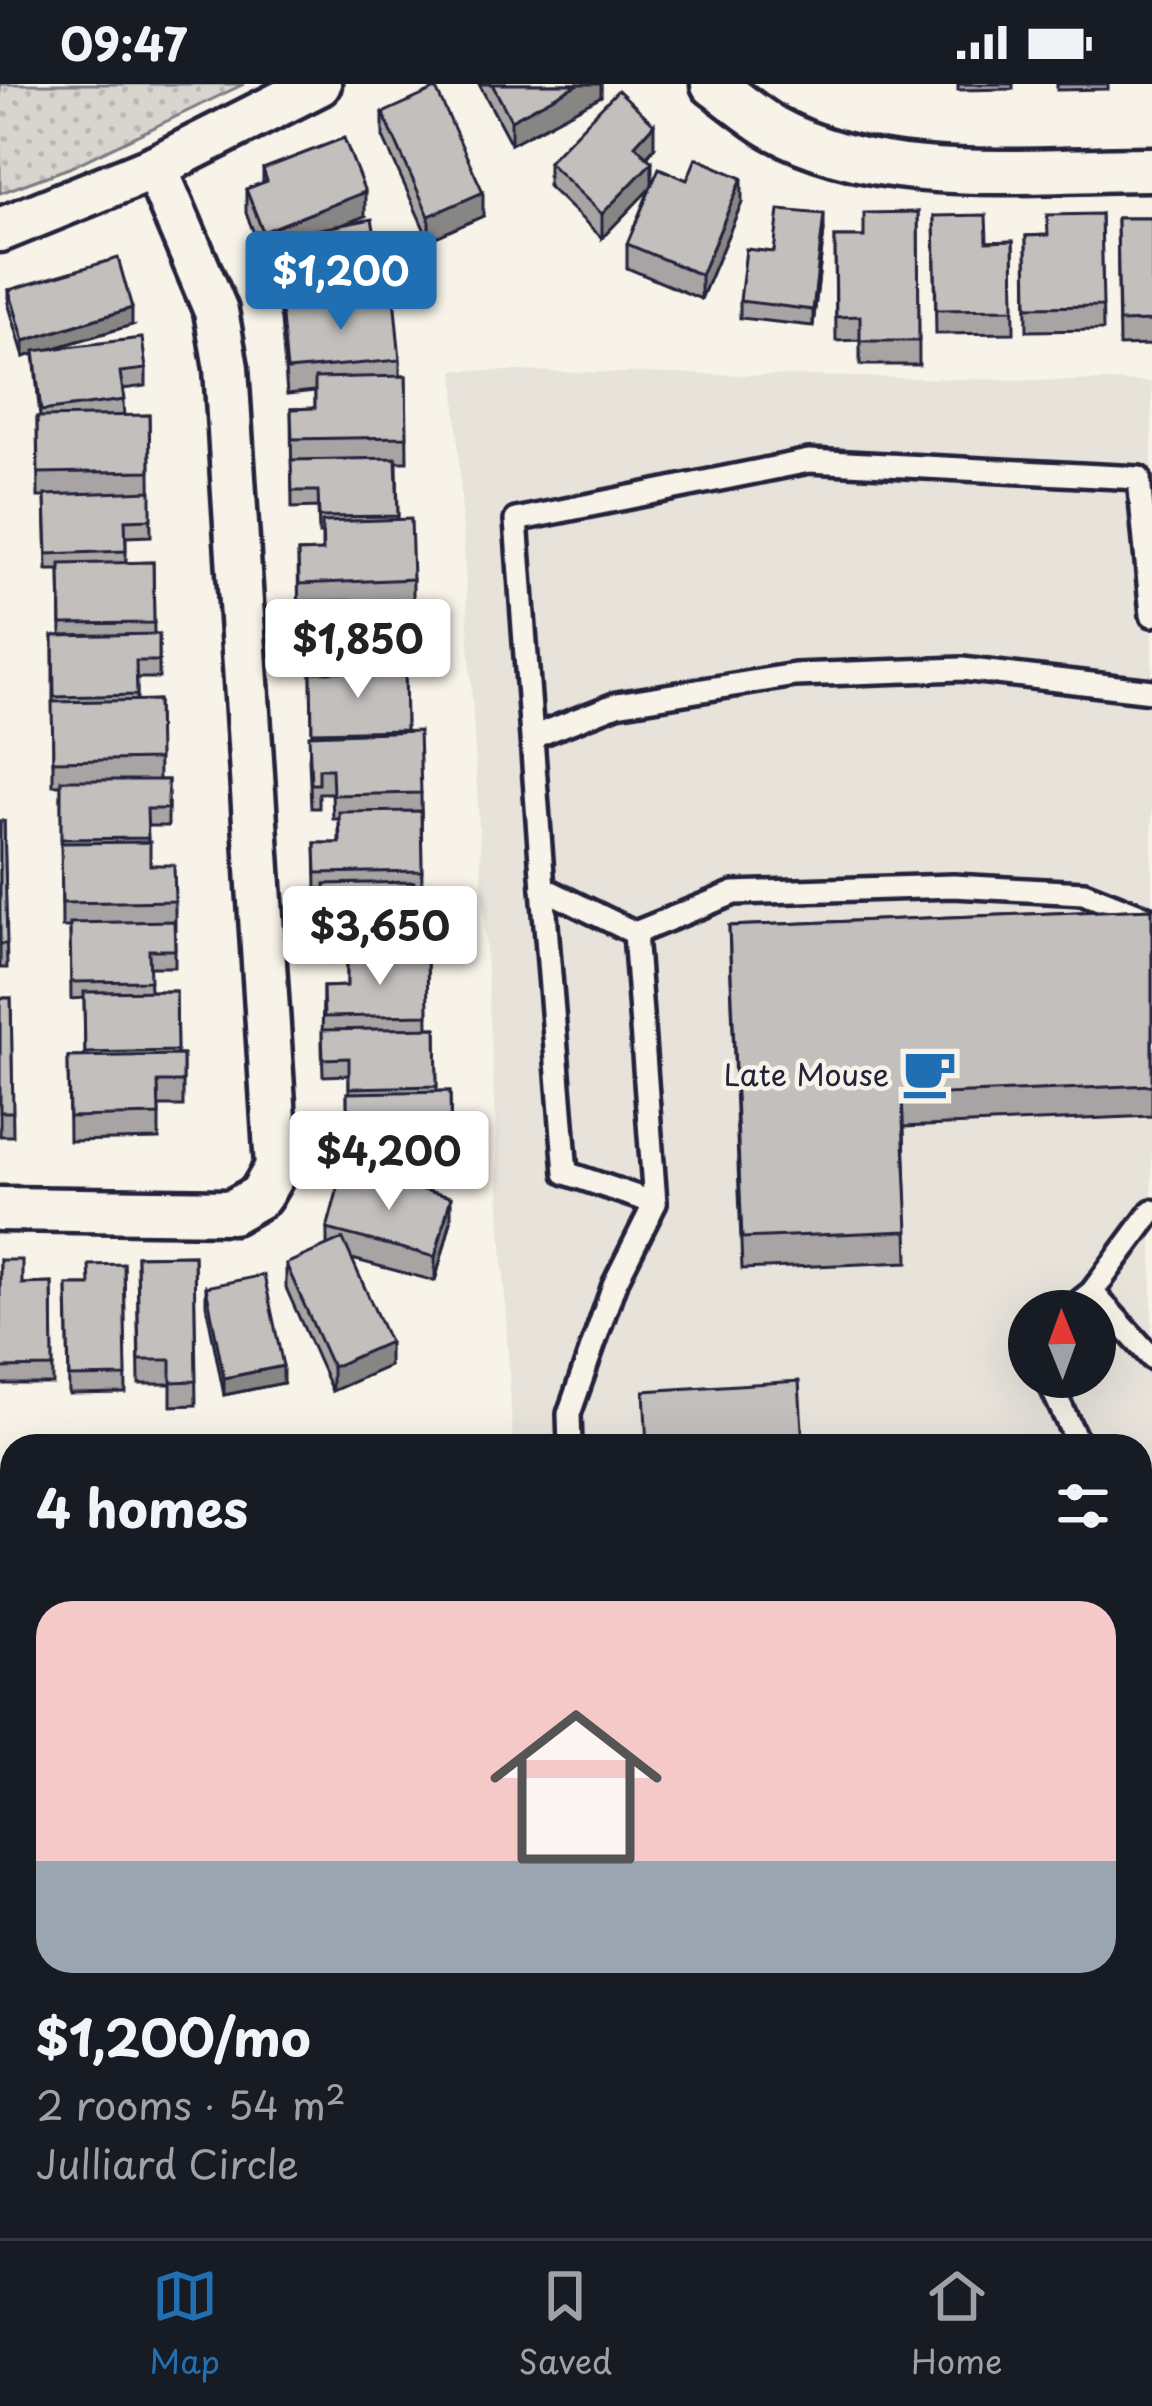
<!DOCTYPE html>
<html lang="en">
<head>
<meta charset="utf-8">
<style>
  :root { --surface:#171b24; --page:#20242c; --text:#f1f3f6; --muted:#9ea1a6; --line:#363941; --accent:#1f6fb2 }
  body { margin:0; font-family:"Playpen Sans",sans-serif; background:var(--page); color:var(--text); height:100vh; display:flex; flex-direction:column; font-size:45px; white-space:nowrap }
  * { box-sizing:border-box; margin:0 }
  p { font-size:39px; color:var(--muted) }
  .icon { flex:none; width:66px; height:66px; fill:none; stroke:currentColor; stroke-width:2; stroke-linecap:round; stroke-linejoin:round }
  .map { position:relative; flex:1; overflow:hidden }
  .side { position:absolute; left:0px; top:1350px; width:1152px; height:804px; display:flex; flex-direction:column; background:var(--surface); border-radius:36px 36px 0 0; box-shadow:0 12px 48px #0002 }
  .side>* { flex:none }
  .needle { width:78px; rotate:359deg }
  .tools { position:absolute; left:1008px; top:1206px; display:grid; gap:24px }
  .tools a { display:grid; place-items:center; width:108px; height:108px; border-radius:50%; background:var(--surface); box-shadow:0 12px 48px #0002; font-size:60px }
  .price { position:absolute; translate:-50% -102px; padding:0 27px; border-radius:12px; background:#fff; color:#222; font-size:39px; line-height:78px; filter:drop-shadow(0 3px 6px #0008) }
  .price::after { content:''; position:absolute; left:50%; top:72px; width:36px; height:27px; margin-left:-18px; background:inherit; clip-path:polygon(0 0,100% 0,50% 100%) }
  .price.on { background:var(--accent); color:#fff }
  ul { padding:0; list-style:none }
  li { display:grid; align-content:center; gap:24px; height:636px; padding:0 36px }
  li+li { border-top:3px solid var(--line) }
  li span { display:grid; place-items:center; height:372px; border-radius:36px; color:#555 }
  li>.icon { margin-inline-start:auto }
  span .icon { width:216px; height:216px; fill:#fffc; stroke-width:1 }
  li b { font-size:51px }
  h2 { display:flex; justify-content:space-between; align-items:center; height:144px; padding:0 36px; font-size:51px }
  .status { display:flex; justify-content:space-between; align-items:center; height:84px; padding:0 60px; background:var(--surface); direction:ltr }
  .status svg { height:33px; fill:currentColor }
  .tabs { display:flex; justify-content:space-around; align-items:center; height:168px; border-top:3px solid var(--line); background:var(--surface); font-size:33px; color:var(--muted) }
  .tabs a { display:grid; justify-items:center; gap:6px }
  .tabs .on { color:var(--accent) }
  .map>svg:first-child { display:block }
  .built { fill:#e7e3db; fill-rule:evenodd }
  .park { fill:url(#park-dots); stroke:#7d7c85; stroke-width:3 }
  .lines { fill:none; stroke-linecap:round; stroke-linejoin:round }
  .service-casing { stroke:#22223b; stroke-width:30 }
  .minor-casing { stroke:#22223b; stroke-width:51 }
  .service { stroke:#f7f3e8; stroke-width:21 }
  .minor { stroke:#f7f3e8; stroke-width:42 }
  .wall { fill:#a7a4a3; stroke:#22223b; stroke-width:3 }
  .shaded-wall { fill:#888684; stroke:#22223b; stroke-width:3 }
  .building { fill:#c2bfbd; stroke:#22223b; stroke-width:3 }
  .labels { text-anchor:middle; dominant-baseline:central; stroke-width:9; stroke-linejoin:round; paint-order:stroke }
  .poi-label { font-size:30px; fill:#22223b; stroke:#f7f3e8; text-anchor:end }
</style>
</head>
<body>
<div class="status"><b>09:47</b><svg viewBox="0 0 49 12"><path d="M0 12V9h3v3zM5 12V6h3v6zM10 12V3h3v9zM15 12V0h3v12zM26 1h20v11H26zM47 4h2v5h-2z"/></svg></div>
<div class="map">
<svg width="1152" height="2154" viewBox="0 0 1152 2154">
  <defs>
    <pattern id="park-dots" width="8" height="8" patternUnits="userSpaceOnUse" patternTransform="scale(3)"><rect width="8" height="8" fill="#d8d5cf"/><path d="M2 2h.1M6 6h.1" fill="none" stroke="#b9b7b3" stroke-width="1.8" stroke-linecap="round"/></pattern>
  </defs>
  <rect width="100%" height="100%" fill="#f7f3e8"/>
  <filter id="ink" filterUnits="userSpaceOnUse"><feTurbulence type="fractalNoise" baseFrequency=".00833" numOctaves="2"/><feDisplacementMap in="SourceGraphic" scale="24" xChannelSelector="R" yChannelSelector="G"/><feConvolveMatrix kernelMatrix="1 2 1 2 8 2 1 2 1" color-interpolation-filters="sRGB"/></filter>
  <g filter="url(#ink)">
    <path class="built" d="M454 286 1152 298V2154H557L556 2142H1140V1362H513ZM1029 1227H1095V1293H1029Z"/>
    <polygon class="park" points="0,0 244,0 69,84 0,109"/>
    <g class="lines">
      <defs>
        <g id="service">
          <polyline points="533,653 617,620 795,591 962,585 1152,607"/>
          <polyline points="543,804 566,1089 655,1119"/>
          <polyline points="635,849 543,804 516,436 809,377 1139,394 1152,531"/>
          <polyline points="1092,1208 1152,1274"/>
          <polyline points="1068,1227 1092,1208 1152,1127"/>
          <polyline points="1047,1293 1079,1362"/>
          <polyline points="570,1362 569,1330 614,1201 655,1119 635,849 734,809 953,802 1084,809 1152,836"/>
          <polyline points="0,1410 12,1410"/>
          <polyline points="0,1514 12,1514"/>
          <polyline points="1140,1538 1152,1523"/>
          <polyline points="1140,1737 1152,1762"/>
          <polyline points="1140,1812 1152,1806"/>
          <polyline points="1140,2036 1152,2034"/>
          <polyline points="146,2142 146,2154"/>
          <polyline points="470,2142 470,2154"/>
          <polyline points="612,2142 612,2154"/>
          <polyline points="86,2154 87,2142"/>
        </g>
        <g id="minor">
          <path d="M713 0C732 14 752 31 772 43 883 105 1031 85 1152 85"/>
          <polyline points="0,146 155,83 319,0"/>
          <polyline points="0,1125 232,1128 260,1112 277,1083 226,284 216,227 155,83"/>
        </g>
      </defs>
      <use href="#service" class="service-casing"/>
      <use href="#minor" class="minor-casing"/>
      <use href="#service" class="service"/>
      <use href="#minor" class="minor"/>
    </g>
    <g class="wall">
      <polygon points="479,0 601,0 601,12 511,60"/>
      <polygon points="958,0 1013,0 1013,5 958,6"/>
      <polygon points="1057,0 1108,0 1108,5 1057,6"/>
      <polygon points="383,29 483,132 429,156 383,53"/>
      <polygon points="654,64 647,73 652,100 742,118 701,215 627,184 627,160 650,104 602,154 548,102 548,78"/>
      <polygon points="263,85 365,132 342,141 383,192 383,214 400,276 400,292 406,292 407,378 397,378 398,435 413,495 413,519 404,520 406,648 421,709 422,804 414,804 415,872 427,872 428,944 436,944 437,1007 450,1007 451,1091 371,1092 451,1137 435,1197 352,1175 389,1282 332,1307 286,1204 286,1180 327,1162 327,1145 348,1086 347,1009 349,1009 349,991 323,992 322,962 323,903 347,902 347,878 326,879 325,805 316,805 315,759 339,759 339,735 333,735 332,709 319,709 319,724 311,724 309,675 312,651 311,588 325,588 324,564 299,564 298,468 322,467 322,450 319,450 318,423 292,424 291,325 315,324 315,307 287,310 281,236 269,179 269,169 263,172 246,129 246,105 263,99"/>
      <polygon points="918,128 919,281 860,281 860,256 836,257 835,153 864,153"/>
      <polygon points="1101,130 1103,246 1027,247 1026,152 1048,151"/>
      <polygon points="934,132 987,158 1013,157 1014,249 936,250"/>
      <polygon points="1117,134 1152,134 1152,261 1119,262"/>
      <polygon points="824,147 813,242 740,234 740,217 774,168"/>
      <polygon points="9,206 132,241 51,265 146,285 146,302 122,305 124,332 149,331 151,452 126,453 126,479 153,478 154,550 159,550 159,594 137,594 137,617 158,616 159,696 168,696 168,742 147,742 148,758 150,781 175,817 175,883 149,883 150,907 176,907 177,971 183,971 183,1022 159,1022 159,1055 69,1057 68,973 85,973 84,914 71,915 70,843 62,843 61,701 53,701 53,552 61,552 60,486 47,486 45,413 38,413 37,333 40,333 34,270 24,273 9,222"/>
      <polygon points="0,737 4,737 7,884 0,884"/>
      <polygon points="1152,825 1152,1032 904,1043 908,1178 742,1185 729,842"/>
      <polygon points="0,914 11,914 13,1052 0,1052"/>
      <polygon points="194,1171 196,1321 171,1322 171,1300 139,1300 137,1172"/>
      <polygon points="0,1176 22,1200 52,1199 53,1300 0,1300"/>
      <polygon points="124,1180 126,1309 69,1310 67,1201 90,1201"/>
      <polygon points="206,1203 283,1299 224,1311 206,1220"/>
      <polygon points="0,1543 12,1544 12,1758 0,1746"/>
    </g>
    <g class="shaded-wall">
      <polygon points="578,0 601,0 601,12 511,60 511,36"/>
      <polygon points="654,40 654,64 635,85 635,61"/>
      <polygon points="652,78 652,102 602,154 602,130"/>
      <polygon points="742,94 742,118 701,215 701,191"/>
      <polygon points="365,108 365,132 272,168 269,155 269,169 263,172 263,148"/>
      <polygon points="483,108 483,132 429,156 429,132"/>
      <polygon points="824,130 824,147 813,242 813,226"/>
      <polygon points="132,224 132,241 24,273 24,257"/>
      <polygon points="451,1113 451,1137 435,1197 435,1173"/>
      <polygon points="389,1258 389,1282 332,1307 332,1283"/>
      <polygon points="283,1282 283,1299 224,1311 224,1294"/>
      <polygon points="12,1976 12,2006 0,2018 0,1988"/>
    </g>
    <g class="building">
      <polygon points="492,0 578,0 511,36"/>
      <polygon points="436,5 483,108 429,132 383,29"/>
      <polygon points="618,6 654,40 635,61 652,78 602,130 548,78"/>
      <polygon points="344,54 365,108 263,148 246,105 267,97 263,85"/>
      <polygon points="696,74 742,94 701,191 627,160 659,84 687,96"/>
      <polygon points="779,126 824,130 813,226 740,217 746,165 774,168"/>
      <polygon points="918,128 919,257 860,257 860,232 836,233 835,153 864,153 864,129"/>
      <polygon points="1101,130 1103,222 1027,223 1026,152 1048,151 1047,131"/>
      <polygon points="986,131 987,158 1013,157 1014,225 936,226 934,132"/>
      <polygon points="1117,134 1152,134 1152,237 1119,238"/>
      <polygon points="372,135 383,192 281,213 269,155"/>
      <polygon points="118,174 132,224 24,257 9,206"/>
      <polygon points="394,213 400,276 287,286 281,223"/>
      <polygon points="142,254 146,285 120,288 124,316 41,327 34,267"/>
      <polygon points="406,292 407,353 292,355 291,325 315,324 315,294"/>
      <polygon points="149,331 150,387 38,389 37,333"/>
      <polygon points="396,374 398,432 319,433 318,407 292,407 291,376"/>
      <polygon points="151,407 151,435 125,436 126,467 47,470 45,411"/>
      <polygon points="411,435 413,495 299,500 298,468 323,467 322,438"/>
      <polygon points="153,478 154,539 61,540 60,480"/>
      <polygon points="404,516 405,575 325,576 324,547 299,548 298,517"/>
      <polygon points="159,550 159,577 136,577 137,611 54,613 53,552"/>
      <polygon points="405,587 406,646 312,648 311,588"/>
      <polygon points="158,616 159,675 53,677 52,618"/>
      <polygon points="419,647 421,709 333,711 332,685 319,685 319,700 311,700 309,651"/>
      <polygon points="61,696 168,696 168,725 147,725 148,754 61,755"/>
      <polygon points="421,727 422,787 316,789 315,759 340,759 339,728"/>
      <polygon points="0,737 4,737 7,860 0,860"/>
      <polygon points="150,758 150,781 174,781 175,817 62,819 61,759"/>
      <polygon points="414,798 415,861 326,862 325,800"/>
      <polygon points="1152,825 1152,1001 902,1012 908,1147 742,1154 729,842"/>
      <polygon points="174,837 175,866 149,866 150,897 71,898 70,839"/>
      <polygon points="427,872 428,931 324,933 323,903 347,902 347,873"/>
      <polygon points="176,907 177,967 85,969 84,908"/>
      <polygon points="0,914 11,914 13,1028 0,1028"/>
      <polygon points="436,944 437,1002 349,1004 349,974 323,975 322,946"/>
      <polygon points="183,971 183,998 158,998 159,1031 69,1033 68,973"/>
      <polygon points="450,1007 451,1067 348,1068 347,1009"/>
      <polygon points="343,1085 451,1113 435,1173 327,1145"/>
      <polygon points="343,1155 389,1258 332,1283 286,1180"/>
      <polygon points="194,1171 196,1297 171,1298 171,1276 139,1276 137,1172"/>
      <polygon points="0,1176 22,1176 22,1200 52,1199 53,1283 0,1284"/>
      <polygon points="124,1180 126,1292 69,1293 67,1201 90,1201 89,1181"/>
      <polygon points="264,1191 283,1282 224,1294 206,1203"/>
      <polygon points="799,1297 803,1362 647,1362 644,1307"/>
      <polygon points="0,1543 12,1544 12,1728 0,1715"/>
      <polygon points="0,1830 12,1842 12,1976 0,1988"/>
      <rect x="875" y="2142" width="167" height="12"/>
    </g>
  </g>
  <defs>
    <symbol id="cafe-bare" viewBox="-9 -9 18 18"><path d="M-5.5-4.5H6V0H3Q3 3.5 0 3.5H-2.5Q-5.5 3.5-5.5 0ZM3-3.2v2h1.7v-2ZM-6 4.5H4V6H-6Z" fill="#1f6fb2" stroke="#f7f3e8" stroke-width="2.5" paint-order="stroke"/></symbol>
  </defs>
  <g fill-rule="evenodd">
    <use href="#cafe-bare" x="891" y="951" width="76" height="76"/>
  </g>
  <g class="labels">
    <g class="poi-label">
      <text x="889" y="989">Late Mouse</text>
    </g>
  </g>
</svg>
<div class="tools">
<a><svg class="needle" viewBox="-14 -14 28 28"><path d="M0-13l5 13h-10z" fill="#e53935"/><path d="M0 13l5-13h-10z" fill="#9ea1a6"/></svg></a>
</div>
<b class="price on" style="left:341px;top:249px">$1,200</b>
<b class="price" style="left:358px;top:617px">$1,850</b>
<b class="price" style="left:380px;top:904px">$3,650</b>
<b class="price" style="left:389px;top:1129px">$4,200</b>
<section class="side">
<h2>4 homes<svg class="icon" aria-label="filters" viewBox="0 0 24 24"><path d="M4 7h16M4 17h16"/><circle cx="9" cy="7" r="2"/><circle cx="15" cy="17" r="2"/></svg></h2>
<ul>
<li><span style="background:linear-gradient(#f6c9c9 70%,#9aa5b1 0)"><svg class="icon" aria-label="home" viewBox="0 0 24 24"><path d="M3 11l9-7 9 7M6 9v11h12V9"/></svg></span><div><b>$1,200/mo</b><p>2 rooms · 54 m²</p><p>Julliard Circle</p></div></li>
</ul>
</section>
</div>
<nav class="tabs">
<a class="on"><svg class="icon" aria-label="map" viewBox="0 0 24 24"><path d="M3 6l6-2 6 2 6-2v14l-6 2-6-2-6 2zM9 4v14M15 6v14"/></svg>Map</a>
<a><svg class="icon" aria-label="saved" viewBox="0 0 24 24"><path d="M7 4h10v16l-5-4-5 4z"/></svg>Saved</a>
<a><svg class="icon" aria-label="home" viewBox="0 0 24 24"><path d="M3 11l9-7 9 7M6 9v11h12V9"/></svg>Home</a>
</nav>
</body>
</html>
